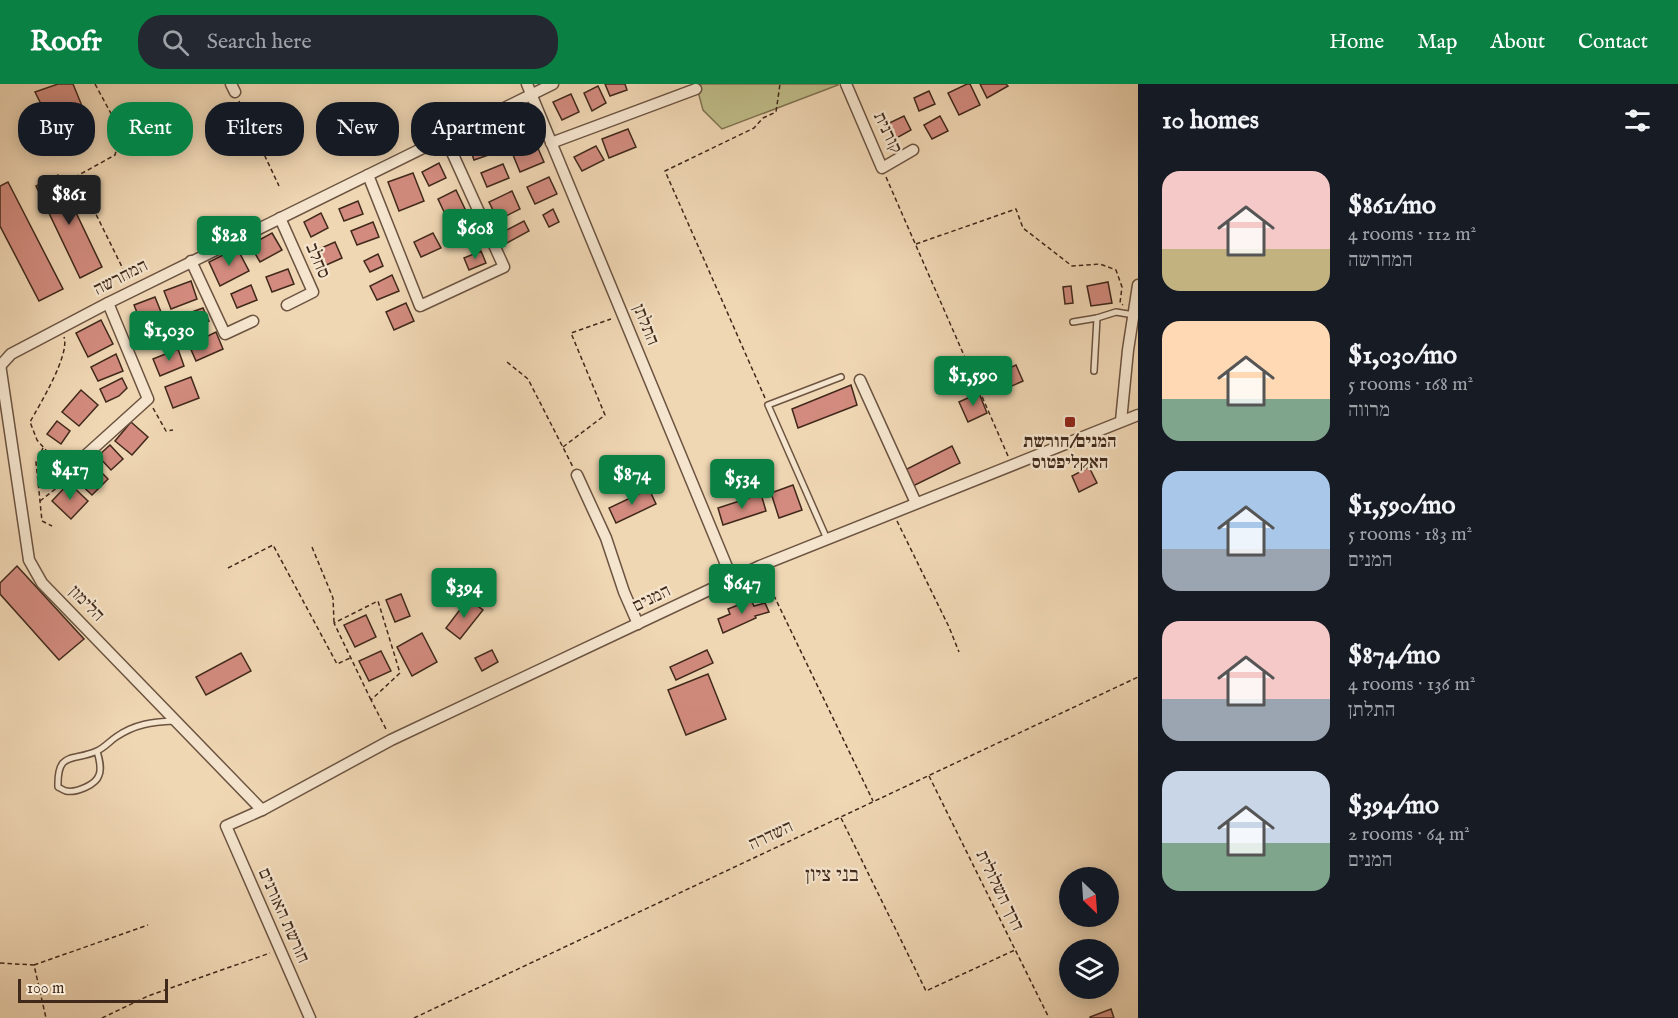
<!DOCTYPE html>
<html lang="en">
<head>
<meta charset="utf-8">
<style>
  :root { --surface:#171b24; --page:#242831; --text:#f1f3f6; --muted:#9ea1a6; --accent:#0b8043 }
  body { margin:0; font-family:"IM FELL English","Frank Ruhl Libre",serif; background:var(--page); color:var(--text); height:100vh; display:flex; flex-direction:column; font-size:22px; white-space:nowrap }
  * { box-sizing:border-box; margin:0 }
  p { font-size:20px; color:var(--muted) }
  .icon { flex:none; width:33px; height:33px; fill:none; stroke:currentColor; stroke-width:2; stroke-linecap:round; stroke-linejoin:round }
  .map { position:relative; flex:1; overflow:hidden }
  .panel { display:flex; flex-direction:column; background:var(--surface); width:540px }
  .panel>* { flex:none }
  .guide { position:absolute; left:18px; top:18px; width:570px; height:54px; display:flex; gap:12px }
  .needle { width:39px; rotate:155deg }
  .buttons { position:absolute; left:1059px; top:783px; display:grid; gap:12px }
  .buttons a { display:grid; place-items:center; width:60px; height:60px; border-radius:50%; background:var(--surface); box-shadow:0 3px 15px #0003; font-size:30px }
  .scale { position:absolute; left:18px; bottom:15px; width:150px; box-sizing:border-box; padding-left:6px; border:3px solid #40291b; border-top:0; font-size:16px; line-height:21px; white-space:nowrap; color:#40291b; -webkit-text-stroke:4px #f5e5ce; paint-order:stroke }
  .price { position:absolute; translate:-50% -51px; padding:0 14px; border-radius:6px; background:var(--accent); color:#fff; font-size:20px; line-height:39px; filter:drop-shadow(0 2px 3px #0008) }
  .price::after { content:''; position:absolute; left:50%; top:36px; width:18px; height:14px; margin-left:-9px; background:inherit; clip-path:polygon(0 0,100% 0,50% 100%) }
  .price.active { background:#222; color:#fff }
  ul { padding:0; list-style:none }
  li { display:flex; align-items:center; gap:18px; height:150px; padding:0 24px }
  li span { display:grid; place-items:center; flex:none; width:168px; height:120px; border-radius:18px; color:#555 }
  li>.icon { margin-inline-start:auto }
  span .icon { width:72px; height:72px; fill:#fffc; stroke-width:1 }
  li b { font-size:26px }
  h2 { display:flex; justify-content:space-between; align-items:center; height:72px; padding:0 24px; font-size:26px }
  .chip { padding:0 21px; border-radius:24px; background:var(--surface); box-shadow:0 3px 15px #0003; font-size:21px; line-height:54px }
  .chip.active { background:var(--accent); color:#fff }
  header { display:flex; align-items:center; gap:36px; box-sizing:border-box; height:84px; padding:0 30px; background:var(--accent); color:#fff }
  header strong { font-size:28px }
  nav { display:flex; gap:33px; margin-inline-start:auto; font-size:21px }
  .search { width:420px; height:54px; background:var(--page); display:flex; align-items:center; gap:15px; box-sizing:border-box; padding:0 21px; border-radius:24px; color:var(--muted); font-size:22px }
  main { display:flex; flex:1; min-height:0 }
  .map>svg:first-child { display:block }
  .green { fill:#bfbd89; stroke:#807352; stroke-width:1.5 }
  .building { fill:#d28b7e; stroke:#40291b; stroke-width:1.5 }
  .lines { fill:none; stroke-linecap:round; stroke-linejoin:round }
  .lane-casing { stroke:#6c5441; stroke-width:8 }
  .street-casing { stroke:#6c5441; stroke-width:13 }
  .path { stroke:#40291b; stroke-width:1.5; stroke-dasharray:4.5 3; stroke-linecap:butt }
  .lane { stroke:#f5e5ce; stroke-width:5 }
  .street { stroke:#f5e5ce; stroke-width:10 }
  .poi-dot { fill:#8f2418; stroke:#f5e5ce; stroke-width:2 }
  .labels { text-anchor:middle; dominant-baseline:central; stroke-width:4.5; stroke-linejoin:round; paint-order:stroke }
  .street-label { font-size:18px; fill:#40291b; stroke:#f5e5ce }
  .poi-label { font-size:18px; font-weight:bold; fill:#40291b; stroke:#f5e5ce }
  .quarter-label { font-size:21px; fill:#40291b; stroke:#f5e5ce }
</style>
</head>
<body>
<header>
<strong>Roofr</strong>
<div class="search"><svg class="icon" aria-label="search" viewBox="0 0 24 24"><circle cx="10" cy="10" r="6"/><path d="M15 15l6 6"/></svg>Search here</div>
<nav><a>Home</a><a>Map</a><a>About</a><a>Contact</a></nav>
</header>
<main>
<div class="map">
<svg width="1138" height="934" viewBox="0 0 1138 934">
  <rect width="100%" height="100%" fill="#f0d7b4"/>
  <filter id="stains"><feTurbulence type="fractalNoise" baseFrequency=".00333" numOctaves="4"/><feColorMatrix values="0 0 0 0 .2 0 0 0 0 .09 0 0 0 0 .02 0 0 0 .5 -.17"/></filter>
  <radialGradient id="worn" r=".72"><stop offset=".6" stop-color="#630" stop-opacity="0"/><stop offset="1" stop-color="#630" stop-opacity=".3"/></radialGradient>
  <polygon class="green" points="696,0 838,0 838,1 722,45 703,26"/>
  <g class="building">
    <polygon points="58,0 73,0 82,22 48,34 35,8"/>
    <polygon points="605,0 625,0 627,6 610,12"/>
    <polygon points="967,0 970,0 980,21 959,31 948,9"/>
    <polygon points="980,0 1006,0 1008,2 987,14"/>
    <polygon points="598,2 606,19 592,27 584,9"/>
    <polygon points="929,7 935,20 919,27 914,14"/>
    <polygon points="571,10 579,28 562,36 553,18"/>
    <polygon points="904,32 911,46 893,56 885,41"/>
    <polygon points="940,32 948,47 932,55 924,41"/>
    <polygon points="530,37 533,54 509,58 506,42"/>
    <polygon points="628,45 636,63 609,74 602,55"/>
    <polygon points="494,50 500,67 474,76 468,59"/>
    <polygon points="537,62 544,78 520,88 513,71"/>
    <polygon points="596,62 604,76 582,87 574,73"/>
    <polygon points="439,79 446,94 429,102 422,88"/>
    <polygon points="503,80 509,94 487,103 481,89"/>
    <polygon points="413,89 424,117 399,127 388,98"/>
    <polygon points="58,91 102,183 80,194 36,102"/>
    <polygon points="549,93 557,110 535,120 527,103"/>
    <polygon points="8,98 63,205 39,217 0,142 0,102"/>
    <polygon points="456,106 465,125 447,134 438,115"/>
    <polygon points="512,107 520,125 498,136 489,118"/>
    <polygon points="358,117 363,130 344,137 339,125"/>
    <polygon points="553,125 559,138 549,143 543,131"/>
    <polygon points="321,129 328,144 311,153 304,138"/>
    <polygon points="475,136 482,151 460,161 453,145"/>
    <polygon points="524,137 529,147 507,159 501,149"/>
    <polygon points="373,138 379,153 357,161 351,147"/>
    <polygon points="272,149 282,166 260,178 250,161"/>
    <polygon points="433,149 441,164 421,173 414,158"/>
    <polygon points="335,158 342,174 324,182 317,166"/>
    <polygon points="237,164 249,187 220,202 209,178"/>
    <polygon points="481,167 486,179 469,186 464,174"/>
    <polygon points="378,170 383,182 370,188 364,177"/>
    <polygon points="288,185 294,200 272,208 266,193"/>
    <polygon points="392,191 399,207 377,216 370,202"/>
    <polygon points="191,197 197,215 171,225 164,207"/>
    <polygon points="1108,198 1112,219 1091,222 1087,202"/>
    <polygon points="251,201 257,216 237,224 231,210"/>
    <polygon points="1071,202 1073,219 1065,220 1063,203"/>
    <polygon points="155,213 161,228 140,236 134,221"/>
    <polygon points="406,219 414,237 394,246 386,228"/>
    <polygon points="203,224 209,237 183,247 178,233"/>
    <polygon points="101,236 113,260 88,273 76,249"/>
    <polygon points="160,245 165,256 147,263 143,253"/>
    <polygon points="216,248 223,265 196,277 189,261"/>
    <polygon points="178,265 184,282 160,292 153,275"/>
    <polygon points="116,270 123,287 98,297 91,283"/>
    <polygon points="1016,281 1023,297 1003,306 996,290"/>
    <polygon points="191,293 199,314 173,324 165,303"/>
    <polygon points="122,294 127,304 119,312 106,318 100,305"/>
    <polygon points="851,301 857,321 798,344 792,325"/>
    <polygon points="81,306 98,321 79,342 62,328"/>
    <polygon points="979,309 987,329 968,338 959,318"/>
    <polygon points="57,337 70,347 61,360 47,350"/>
    <polygon points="131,338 148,353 132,371 115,357"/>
    <polygon points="110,361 123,375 111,386 98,372"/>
    <polygon points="952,362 960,379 913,402 905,386"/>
    <polygon points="92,379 108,395 92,411 76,396"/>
    <polygon points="1089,383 1097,399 1079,408 1072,392"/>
    <polygon points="69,399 88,417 71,435 52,417"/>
    <polygon points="793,401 802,426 779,434 771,409"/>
    <polygon points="649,405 656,420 616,439 609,424"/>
    <polygon points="761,410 766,427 723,441 718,424"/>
    <polygon points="17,482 84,555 59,576 0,510 0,499"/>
    <polygon points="401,510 410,532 395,538 386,516"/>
    <polygon points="468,515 483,526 460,555 446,544"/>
    <polygon points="751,516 754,522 765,519 769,528 755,532 756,534 723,549 718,535 730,530 728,525"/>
    <polygon points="366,531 376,553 355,563 344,541"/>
    <polygon points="422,549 437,578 412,592 397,563"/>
    <polygon points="492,566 498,578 482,587 475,574"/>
    <polygon points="707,566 713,579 676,596 670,583"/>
    <polygon points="381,567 391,587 369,597 359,577"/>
    <polygon points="241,569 251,587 206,611 196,593"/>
    <polygon points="708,590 726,635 686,651 668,606"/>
    <polygon points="1111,925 1114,934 1090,934 1090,933"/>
  </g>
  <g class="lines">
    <defs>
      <g id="lane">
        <polyline points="1073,238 1097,234"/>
        <polyline points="1094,287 1097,234 1116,228 1134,231"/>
        <polyline points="827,455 768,321 841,293"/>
        <path d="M97 667C99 674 102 684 99 691 96 701 76 709 66 707 63 706 60 704 58 703 57 666 73 678 97 667 104 664 110 657 116 653 135 640 152 638 174 637"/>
      </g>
      <g id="street">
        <polyline points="231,0 235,8"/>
        <polyline points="527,0 732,495"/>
        <polyline points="846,0 882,84 913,66"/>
        <polyline points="551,59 696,5"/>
        <polyline points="368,91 420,222 504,183 445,53"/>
        <polyline points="280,134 313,208 287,221"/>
        <polyline points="191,177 225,250 253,237"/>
        <polyline points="0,280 29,476 42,499 262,726"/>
        <polyline points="0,282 11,270 108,219 553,0"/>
        <polyline points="860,296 916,419"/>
        <polyline points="1121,337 1128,266 1138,201"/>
        <polyline points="66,389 148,315 108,219"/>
        <polyline points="577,391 606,454 624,508 638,540"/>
        <polyline points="310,934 226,742 262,726 391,656 760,482 1138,331"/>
      </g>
    </defs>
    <use href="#lane" class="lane-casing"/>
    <use href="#street" class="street-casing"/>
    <g class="path">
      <polyline points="95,0 121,48 115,71 77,92 129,197"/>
      <polyline points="239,17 279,102"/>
      <polyline points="886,93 1008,372"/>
      <polyline points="916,160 1016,125 1023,144 1072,182 1100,180 1116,186 1122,203 1120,219 1123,221"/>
      <polyline points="507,278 528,295 573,383"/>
      <polyline points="765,314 665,87 754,44 763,34 776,28 780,0"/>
      <polyline points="153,324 166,347 173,346"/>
      <polyline points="563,363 605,331 571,249 611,235"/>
      <polyline points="43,364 36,378 42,437 52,442"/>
      <path d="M58 380 37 356 30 338C40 320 70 271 64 253"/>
      <polyline points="40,417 63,399"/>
      <polyline points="897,437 949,543 959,568"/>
      <polyline points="312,463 333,514 334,538"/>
      <polyline points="228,484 273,461 337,580 350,574"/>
      <polyline points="764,491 873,717"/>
      <polyline points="371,616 334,539 378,517 400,589 371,616 387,647"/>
      <polyline points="929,692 1049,934"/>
      <polyline points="841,734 926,907 1015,866"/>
      <polyline points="0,879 34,881 46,934"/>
      <polyline points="34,881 148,841"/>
      <polyline points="102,934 148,912 270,869"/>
      <polyline points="414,934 1138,593"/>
    </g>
    <use href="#lane" class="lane"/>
    <use href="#street" class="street"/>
  </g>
  <rect class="poi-dot" x="1064" y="332" width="12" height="12" rx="3"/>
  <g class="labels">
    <g class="street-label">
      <text transform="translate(887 49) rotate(64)">קורנית</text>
      <text transform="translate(317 177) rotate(67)">סחלב</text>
      <text transform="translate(121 194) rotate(-27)">המחרשה</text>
      <text transform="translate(645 241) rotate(68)">התלתן</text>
      <text transform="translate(652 515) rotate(-26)">המנים</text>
      <text transform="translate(86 520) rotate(46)">הלימון</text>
      <text transform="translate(771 752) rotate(-25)">השדרה</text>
      <text transform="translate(999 807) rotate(64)">דרך השלולית</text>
      <text transform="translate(283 832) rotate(66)">חורשת האורנים</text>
    </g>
    <g class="poi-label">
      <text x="1070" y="358">המנים/חורשת<tspan x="1070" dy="21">האקליפטוס</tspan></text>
    </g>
    <g class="quarter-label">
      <text x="832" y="791">בני ציון</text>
    </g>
  </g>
  <rect width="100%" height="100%" filter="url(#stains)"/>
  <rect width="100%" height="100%" fill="url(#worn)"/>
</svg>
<div class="buttons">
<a><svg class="needle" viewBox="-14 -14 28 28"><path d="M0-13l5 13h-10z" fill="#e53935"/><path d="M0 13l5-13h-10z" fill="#9ea1a6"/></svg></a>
<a><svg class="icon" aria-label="layers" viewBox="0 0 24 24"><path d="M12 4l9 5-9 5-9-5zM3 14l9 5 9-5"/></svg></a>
</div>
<div class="scale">100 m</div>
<b class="price active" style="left:69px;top:142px">$861</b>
<b class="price" style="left:475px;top:176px">$608</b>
<b class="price" style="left:229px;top:183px">$828</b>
<b class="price" style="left:169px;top:278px">$1,030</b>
<b class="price" style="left:973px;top:323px">$1,590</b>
<b class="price" style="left:70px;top:417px">$417</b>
<b class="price" style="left:632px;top:422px">$874</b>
<b class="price" style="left:742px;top:426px">$534</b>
<b class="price" style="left:742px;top:531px">$647</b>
<b class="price" style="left:464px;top:535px">$394</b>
<div class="guide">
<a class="chip">Buy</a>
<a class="chip active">Rent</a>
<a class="chip">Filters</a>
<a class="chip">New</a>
<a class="chip">Apartment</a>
</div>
</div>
<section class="panel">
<h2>10 homes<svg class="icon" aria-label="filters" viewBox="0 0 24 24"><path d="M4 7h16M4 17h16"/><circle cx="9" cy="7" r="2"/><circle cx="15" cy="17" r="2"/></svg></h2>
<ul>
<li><span style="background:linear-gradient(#f6c9c9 65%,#c2b280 0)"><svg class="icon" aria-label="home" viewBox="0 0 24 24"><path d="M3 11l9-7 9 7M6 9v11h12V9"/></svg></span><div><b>$861/mo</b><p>4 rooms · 112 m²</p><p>המחרשה</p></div></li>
<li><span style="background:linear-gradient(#ffd9b3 65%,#7fa58c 0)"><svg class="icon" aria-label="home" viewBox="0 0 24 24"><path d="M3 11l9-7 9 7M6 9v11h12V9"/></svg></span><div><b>$1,030/mo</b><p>5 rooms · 168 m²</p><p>מרווה</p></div></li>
<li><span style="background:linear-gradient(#a9c7e8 65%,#9aa5b1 0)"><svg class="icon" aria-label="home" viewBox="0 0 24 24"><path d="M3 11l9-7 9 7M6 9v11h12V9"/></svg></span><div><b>$1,590/mo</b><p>5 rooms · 183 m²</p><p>המנים</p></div></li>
<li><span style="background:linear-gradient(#f6c9c9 65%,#9aa5b1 0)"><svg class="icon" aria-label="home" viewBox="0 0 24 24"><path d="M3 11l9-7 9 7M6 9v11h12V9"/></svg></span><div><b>$874/mo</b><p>4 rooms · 136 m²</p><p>התלתן</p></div></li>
<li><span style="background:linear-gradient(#c9d6e8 60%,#7fa58c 0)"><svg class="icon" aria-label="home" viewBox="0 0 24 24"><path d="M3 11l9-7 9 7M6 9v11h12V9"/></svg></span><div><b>$394/mo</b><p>2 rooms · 64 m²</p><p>המנים</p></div></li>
</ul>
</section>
</main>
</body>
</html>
